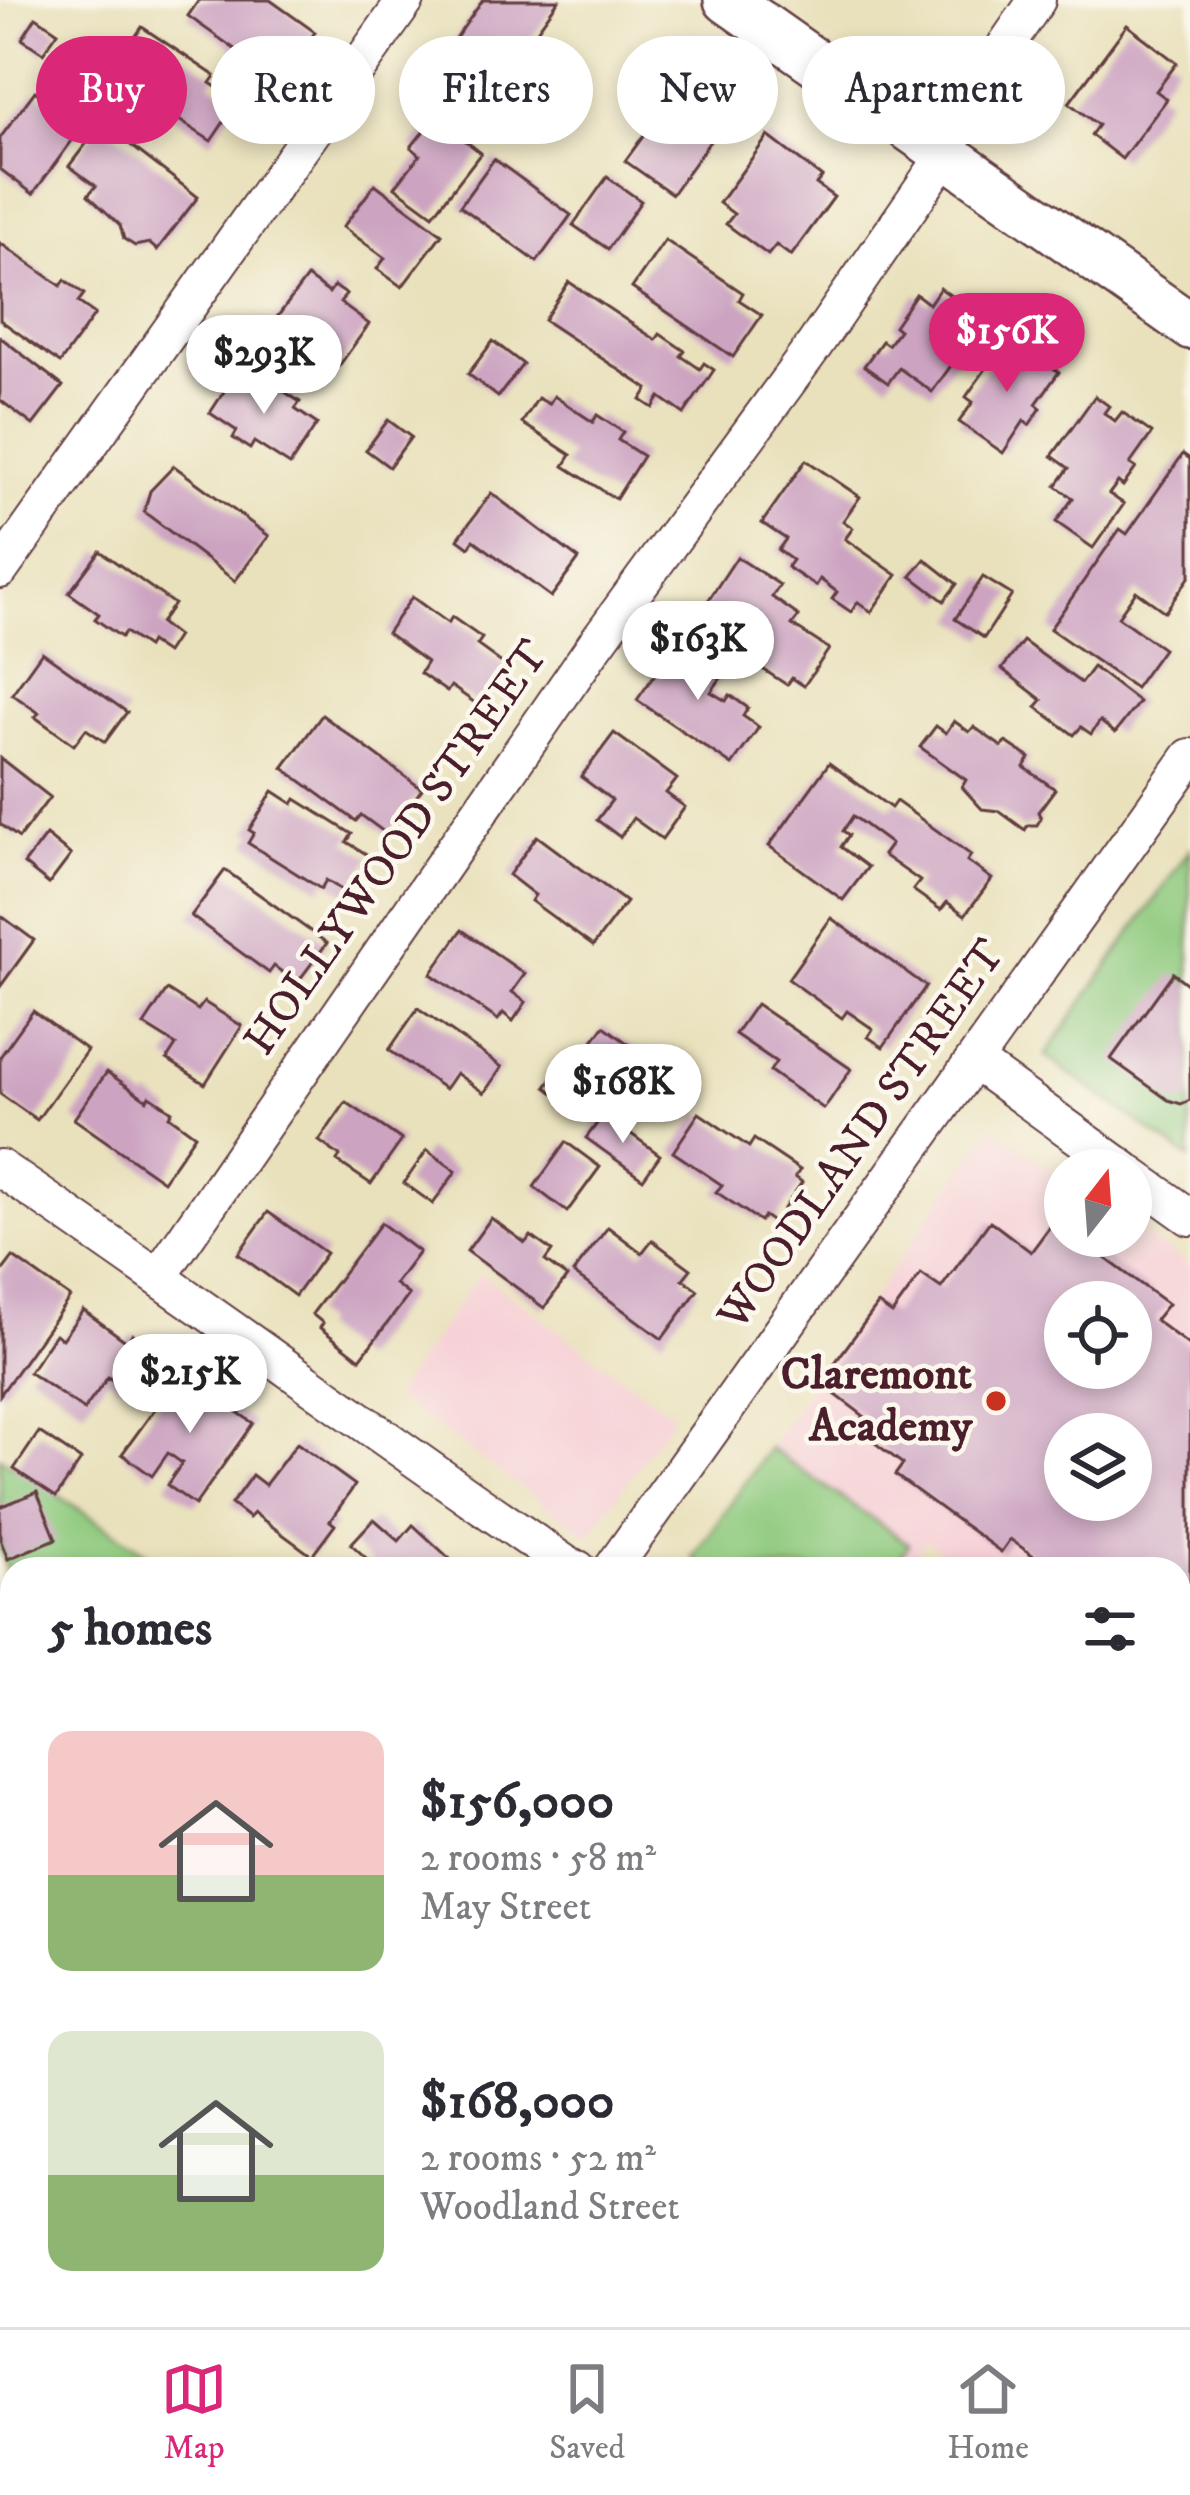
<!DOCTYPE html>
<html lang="en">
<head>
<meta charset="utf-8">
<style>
  :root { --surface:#fff; --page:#f7f7f7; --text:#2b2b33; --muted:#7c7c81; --line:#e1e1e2; --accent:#db2777 }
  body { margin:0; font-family:"IM FELL DW Pica",serif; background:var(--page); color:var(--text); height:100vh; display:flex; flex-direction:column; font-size:45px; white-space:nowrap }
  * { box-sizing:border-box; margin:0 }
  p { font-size:39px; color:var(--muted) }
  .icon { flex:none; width:66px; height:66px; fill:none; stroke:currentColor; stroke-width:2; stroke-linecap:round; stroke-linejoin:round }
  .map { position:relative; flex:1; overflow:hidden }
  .drawer { position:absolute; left:0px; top:1557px; width:1191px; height:771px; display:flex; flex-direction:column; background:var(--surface); border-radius:36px 36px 0 0; box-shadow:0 6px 18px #0003 }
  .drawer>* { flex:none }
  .top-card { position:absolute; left:36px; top:36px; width:1119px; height:108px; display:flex; gap:24px }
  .needle { width:78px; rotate:17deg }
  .buttons { position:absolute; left:1044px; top:1149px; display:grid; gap:24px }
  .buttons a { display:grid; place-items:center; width:108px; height:108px; border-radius:50%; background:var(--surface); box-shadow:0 6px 18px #0003; font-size:60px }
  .price { position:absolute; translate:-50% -102px; padding:0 27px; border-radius:42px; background:#fff; color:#222; font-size:39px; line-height:78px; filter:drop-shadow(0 3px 6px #0008) }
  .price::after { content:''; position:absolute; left:50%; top:72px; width:36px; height:27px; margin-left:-18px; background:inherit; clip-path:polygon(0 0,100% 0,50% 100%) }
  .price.selected { background:var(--accent); color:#fff }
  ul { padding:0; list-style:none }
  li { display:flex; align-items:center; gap:36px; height:300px; padding:0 48px }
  li span { display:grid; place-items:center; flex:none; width:336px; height:240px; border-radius:24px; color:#555 }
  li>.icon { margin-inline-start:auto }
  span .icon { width:144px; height:144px; fill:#fffc; stroke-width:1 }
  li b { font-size:51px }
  h2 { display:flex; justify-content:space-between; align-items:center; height:144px; padding:0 48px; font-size:51px }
  .chip { padding:0 42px; border-radius:54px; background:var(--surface); box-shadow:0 6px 18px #0003; font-size:42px; line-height:108px }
  .chip.selected { background:var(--accent); color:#fff }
  .tab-bar { display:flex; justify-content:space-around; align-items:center; height:168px; border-top:3px solid var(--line); background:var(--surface); font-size:33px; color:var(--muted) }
  .tab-bar a { display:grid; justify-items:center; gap:6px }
  .tab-bar .selected { color:var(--accent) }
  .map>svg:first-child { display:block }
  .built { fill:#f6cfd6; fill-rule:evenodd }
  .green { fill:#8fca7f; stroke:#6c7455; stroke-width:3 }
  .building { fill:#cca3c1; fill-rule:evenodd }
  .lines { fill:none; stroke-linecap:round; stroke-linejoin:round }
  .minor-casing { stroke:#623c41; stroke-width:40 }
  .tertiary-casing { stroke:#623c41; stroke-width:50 }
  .path { stroke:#623c41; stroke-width:8; stroke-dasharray:9 9; stroke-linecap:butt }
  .minor { stroke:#fff; stroke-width:36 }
  .tertiary { stroke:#fff; stroke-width:45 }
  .poi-dot { fill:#c8321e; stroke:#fbf7ec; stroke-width:4.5 }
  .labels { text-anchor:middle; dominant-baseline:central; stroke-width:9; stroke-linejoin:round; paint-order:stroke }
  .street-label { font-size:45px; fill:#4a1f2b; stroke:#fbf7ec }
  .poi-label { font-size:45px; font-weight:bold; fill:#4a1f2b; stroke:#fbf7ec; text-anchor:end }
</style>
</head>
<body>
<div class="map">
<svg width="1190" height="2327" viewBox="0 0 1190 2327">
  <rect width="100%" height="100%" fill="#fbf7ec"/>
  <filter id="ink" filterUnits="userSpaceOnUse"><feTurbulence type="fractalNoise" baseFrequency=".00833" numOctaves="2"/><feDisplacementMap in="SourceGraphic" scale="24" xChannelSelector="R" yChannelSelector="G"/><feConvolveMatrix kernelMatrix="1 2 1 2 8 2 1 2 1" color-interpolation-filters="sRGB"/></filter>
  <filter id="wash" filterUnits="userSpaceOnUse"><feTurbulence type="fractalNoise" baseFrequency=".004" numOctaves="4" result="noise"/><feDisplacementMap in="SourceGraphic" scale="48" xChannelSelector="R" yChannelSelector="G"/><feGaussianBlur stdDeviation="2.7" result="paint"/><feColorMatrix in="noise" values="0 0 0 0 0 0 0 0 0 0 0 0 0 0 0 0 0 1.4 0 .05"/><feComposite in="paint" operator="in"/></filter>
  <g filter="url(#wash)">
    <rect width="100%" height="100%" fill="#e9e1bc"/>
    <g class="built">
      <path d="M992 1126 1065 1178V1236H1131V1224L1190 1266V1726L1179 1718V1569H967L926 1540 906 1569 685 1568ZM1065 1302H1131V1368H1065ZM1065 1434H1131V1500H1065Z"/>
      <polygon points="480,1273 674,1415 589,1536 393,1397"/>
    </g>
    <g class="green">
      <polygon points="1190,849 1190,1159 1045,1056"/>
      <polygon points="769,1448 909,1544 892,1569 709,1569 693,1558"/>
      <polygon points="0,1457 164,1565 160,1569 12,1569 12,1583 0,1551"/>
      <polygon points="12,1601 12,1897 8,1898 0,1877 0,1606"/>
    </g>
    <g id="blocks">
      <g class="building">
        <polygon points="199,0 270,0 315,32 284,76 261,59 257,65 188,16"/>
        <polygon points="483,0 559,0 512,65 498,55 484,74 449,48"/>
        <polygon points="36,17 58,32 43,53 22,39"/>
        <polygon points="1127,25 1177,63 1156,91 1167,99 1122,159 1091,135 1098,125 1069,103"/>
        <polygon points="142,27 215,76 210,83 238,101 211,141 130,88 115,111 93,97"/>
        <polygon points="687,76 733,109 672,194 625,161"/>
        <polygon points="35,91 82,127 33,194 0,169 0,138"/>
        <polygon points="435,117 481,153 433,215 395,187 420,155 411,147"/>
        <polygon points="102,123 198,197 157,250 149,243 135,246 124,239 120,225 88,195 96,186 69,166"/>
        <polygon points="768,136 822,177 816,184 834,197 791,256 776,245 768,255 726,224 734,214 719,203"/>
        <polygon points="494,159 571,215 537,262 460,206"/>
        <polygon points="607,177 641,201 608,249 573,225"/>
        <polygon points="375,184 442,234 402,287 377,269 385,258 343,227"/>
        <polygon points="665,240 743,293 739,300 762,315 733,357 632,288"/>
        <polygon points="0,243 61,286 65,280 84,294 78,302 95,314 60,363 0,320"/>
        <polygon points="307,277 329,293 334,286 346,294 340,303 369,324 339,366 275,320"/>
        <polygon points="569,282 656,340 660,334 685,351 681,356 700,369 704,363 714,370 684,414 660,397 653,408 641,400 648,389 544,320"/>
        <polygon points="940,288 979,316 963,337 969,341 932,392 899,368 888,383 864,366 882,341 888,345 899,330 894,326 916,294 929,304"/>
        <polygon points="0,337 63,386 33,425 0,400"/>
        <polygon points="493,341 523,364 498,397 468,374"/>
        <polygon points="1016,342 1059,372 1036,404 1041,408 1029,425 1024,421 1003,453 959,422 973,402 966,397 1002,346 1010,351"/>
        <polygon points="238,370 254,382 259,375 300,402 295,409 317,424 290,465 254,442 250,449 233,438 237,431 210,413"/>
        <polygon points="554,396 593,422 597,415 623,432 618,440 643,456 616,499 564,466 571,455 522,423 538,398 549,404"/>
        <polygon points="1095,396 1109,406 1104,413 1115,421 1122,412 1152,433 1130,464 1136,468 1123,486 1118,482 1109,494 1124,504 1093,548 1056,522 1073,498 1056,486 1069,468 1052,456"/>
        <polygon points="388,420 411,437 389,467 366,450"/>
        <polygon points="1183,454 1190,459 1190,576 1165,612 1136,591 1118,617 1163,649 1135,688 1050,629 1120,529 1127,534"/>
        <polygon points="806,460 860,497 843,521 853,528 845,539 897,575 871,612 858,602 851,612 832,599 837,592 820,579 816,586 787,567 792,560 778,550 786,539 762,523"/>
        <polygon points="174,466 269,536 235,581 144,512 150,491"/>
        <polygon points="491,493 579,559 551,597 474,540 469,547 458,539"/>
        <polygon points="100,551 174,604 160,623 177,636 166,653 150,642 147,647 125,632 121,637 95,619 99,614 69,593"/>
        <polygon points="737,557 780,585 772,597 799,616 792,625 829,649 804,686 792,678 787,685 711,635 716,628 698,616"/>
        <polygon points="925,559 957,584 944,601 911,576"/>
        <polygon points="983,577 1012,595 984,638 955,619"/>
        <polygon points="412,597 448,623 452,617 482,638 477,645 506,666 478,705 451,686 447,692 420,673 427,662 387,633"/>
        <polygon points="679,640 725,672 711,692 726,701 730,695 748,708 743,716 759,727 732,765 637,700"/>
        <polygon points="1023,641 1081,683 1093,667 1139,702 1115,733 1100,721 1091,734 1081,727 1074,735 1036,707 1042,700 1002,669"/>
        <polygon points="42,652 127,712 105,742 86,729 74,745 35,717 39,713 12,694"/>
        <polygon points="322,715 422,789 388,835 361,815 356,821 283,768"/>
        <polygon points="954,721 969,732 974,727 1002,747 1006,742 1030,758 1024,767 1055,789 1038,812 1041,818 1037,825 1028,825 1025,830 999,811 982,809 962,787 966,780 920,747 936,726 946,733"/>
        <polygon points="614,733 677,779 666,793 685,807 662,839 633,818 620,837 597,820 612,800 581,777"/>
        <polygon points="0,758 50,797 19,838 0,824"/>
        <polygon points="829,763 891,808 896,801 971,855 967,861 992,879 965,915 947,902 941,910 913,890 920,881 883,855 891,844 853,816 843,831 849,835 841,847 868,867 843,900 769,846"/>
        <polygon points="273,791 293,804 296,799 352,834 347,842 371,857 348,894 326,880 321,889 248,843 254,833 249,830"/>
        <polygon points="46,835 71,855 49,884 24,864"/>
        <polygon points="537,836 626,902 593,946 531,901 535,895 509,875"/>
        <polygon points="225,870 327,943 297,983 274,966 269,973 191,916"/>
        <polygon points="0,915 34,940 0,987"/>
        <polygon points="831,918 926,986 883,1047 868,1037 873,1029 847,1011 842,1018 788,979"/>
        <polygon points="462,930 525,974 512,992 526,1002 513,1021 503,1013 498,1020 431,974"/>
        <polygon points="1173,973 1190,986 1190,1100 1181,1104 1168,1100 1111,1059"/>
        <polygon points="167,990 198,1010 204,1002 242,1026 205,1084 167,1059 176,1045 144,1025"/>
        <polygon points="756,1004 851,1069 824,1109 770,1071 776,1062 735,1034"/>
        <polygon points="418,1008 502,1067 484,1093 456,1073 445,1089 389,1050"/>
        <polygon points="33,1011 87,1050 37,1120 0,1094 0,1057"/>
        <polygon points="604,1026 634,1048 584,1116 546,1087 572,1051 581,1057"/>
        <polygon points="107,1072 147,1100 150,1096 172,1111 169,1116 195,1135 163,1181 74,1119"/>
        <polygon points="346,1102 402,1140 371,1184 337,1161 340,1156 319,1141"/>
        <polygon points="699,1113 749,1147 754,1139 800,1170 795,1177 802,1182 774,1223 764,1216 760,1221 716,1192 722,1185 673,1152"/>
        <polygon points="604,1114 660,1155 643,1179 586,1138"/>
        <polygon points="566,1142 600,1167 567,1212 534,1187"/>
        <polygon points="427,1150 456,1171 433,1204 404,1183"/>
        <polygon points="268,1212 326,1253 295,1296 238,1254"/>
        <polygon points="491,1218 525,1243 531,1236 552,1251 545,1261 567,1277 544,1308 467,1251"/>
        <path d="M990 1221 1031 1252 1054 1221 1065 1229V1236H1075L1168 1304 1155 1320 1190 1346V1685L1179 1677V1569H1041L1045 1564 1010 1539 1001 1552 895 1475 903 1464 855 1428 864 1416 820 1383 878 1304 892 1314 921 1274 941 1288ZM1065 1302H1131V1368H1065ZM1065 1434H1131V1500H1065Z"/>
        <polygon points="381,1223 419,1252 395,1284 409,1295 360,1359 320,1328 323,1323 312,1314"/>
        <polygon points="608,1227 642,1253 652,1240 691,1269 683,1279 698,1290 662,1339 573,1273"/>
        <polygon points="13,1257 70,1297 0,1395 0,1274"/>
        <polygon points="83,1310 127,1342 132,1334 143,1342 137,1350 142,1354 120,1386 108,1377 84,1410 29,1372 55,1334 62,1339"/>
        <polygon points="181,1373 207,1391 212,1385 235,1401 230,1407 253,1423 195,1505 167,1485 182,1463 168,1453 152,1476 122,1454"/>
        <polygon points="39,1432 81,1460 56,1497 14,1469"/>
        <polygon points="297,1443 355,1485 330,1521 335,1525 312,1556 254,1513 249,1518 231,1504 252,1475 265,1485"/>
        <polygon points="37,1492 56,1539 8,1559 0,1539 0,1507"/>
        <polygon points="374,1519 399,1541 413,1525 461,1569 378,1569 351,1544"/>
        <polygon points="12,1717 12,1843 0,1846 0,1781 5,1780 0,1762 0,1720"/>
        <polygon points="1190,1860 1190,1922 1179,1929 1179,1867"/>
        <polygon points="139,2316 199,2316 171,2327 143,2327"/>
        <polygon points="508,2316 550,2316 551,2320 585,2316 598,2321 601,2327 506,2327 502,2318"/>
        <polygon points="724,2316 839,2316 817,2327 715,2327 713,2322"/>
        <polygon points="1097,2316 1138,2316 1141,2322 1155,2316 1160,2327 1072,2327"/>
      </g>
    </g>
  </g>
  <g filter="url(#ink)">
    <use href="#blocks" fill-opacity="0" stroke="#623c41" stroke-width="3"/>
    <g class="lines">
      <defs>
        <g id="minor">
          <polyline points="0,570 406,0"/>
          <polyline points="974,1061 1125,1170"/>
          <path d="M0 1168C192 1298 379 1436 570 1567L578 1569"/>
          <polyline points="1131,1175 1190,1217"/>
          <polyline points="159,1276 595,645 813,347 915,199 946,154 965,105 1037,0"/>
          <polyline points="612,1569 1190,757"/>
          <polyline points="0,1949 12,1945"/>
          <polyline points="1179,2058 1190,2051"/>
          <polyline points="1179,2083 1190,2099"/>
          <polyline points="0,2116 12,2151"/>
          <polyline points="68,2316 72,2327"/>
          <polyline points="636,2316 642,2327"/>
        </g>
        <polyline id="tertiary" points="727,0 1190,326"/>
      </defs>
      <use href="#minor" class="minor-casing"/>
      <use href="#tertiary" class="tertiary-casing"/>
      <polyline class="path" points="3,2043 12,2040"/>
      <use href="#minor" class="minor"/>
      <use href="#tertiary" class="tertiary"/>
    </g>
  </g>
  <circle class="poi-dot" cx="996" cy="1401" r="12"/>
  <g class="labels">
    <g class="street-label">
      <text transform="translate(397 848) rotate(-55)">HOLLYWOOD STREET</text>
      <text transform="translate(862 1135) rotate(-55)">WOODLAND STREET</text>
    </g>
    <g class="poi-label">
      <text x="972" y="1375">Claremont<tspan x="972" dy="52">Academy</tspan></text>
    </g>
  </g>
</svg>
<div class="buttons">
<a><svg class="needle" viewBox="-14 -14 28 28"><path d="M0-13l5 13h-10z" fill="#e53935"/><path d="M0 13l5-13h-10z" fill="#7c7c81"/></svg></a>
<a><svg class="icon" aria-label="locate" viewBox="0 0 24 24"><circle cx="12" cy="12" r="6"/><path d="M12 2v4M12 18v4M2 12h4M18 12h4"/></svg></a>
<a><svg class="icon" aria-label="layers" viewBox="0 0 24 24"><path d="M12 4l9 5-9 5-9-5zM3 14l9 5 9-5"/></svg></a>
</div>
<b class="price selected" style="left:1007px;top:395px">$156K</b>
<b class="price" style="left:264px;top:417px">$293K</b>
<b class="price" style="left:698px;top:703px">$163K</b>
<b class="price" style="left:623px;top:1146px">$168K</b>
<b class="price" style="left:190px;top:1436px">$215K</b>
<div class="top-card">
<a class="chip selected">Buy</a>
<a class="chip">Rent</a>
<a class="chip">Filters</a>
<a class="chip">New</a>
<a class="chip">Apartment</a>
</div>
<section class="drawer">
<h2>5 homes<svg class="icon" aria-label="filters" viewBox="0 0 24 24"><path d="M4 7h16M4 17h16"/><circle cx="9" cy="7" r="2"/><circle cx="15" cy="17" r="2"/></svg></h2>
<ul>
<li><span style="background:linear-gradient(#f6c9c9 60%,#8fb573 0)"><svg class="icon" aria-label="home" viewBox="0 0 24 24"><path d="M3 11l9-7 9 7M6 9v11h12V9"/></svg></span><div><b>$156,000</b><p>2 rooms · 58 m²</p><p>May Street</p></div></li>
<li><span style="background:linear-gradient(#dfe7d0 60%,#8fb573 0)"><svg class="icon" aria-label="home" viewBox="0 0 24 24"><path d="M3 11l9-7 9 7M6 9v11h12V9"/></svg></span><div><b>$168,000</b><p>2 rooms · 52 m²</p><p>Woodland Street</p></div></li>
</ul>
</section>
</div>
<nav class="tab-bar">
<a class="selected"><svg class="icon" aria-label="map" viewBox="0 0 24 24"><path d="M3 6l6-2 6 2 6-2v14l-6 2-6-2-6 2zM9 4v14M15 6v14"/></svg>Map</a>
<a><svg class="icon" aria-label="saved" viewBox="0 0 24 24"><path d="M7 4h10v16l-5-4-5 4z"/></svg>Saved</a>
<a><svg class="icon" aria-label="home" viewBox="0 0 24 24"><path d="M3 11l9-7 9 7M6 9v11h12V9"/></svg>Home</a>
</nav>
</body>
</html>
